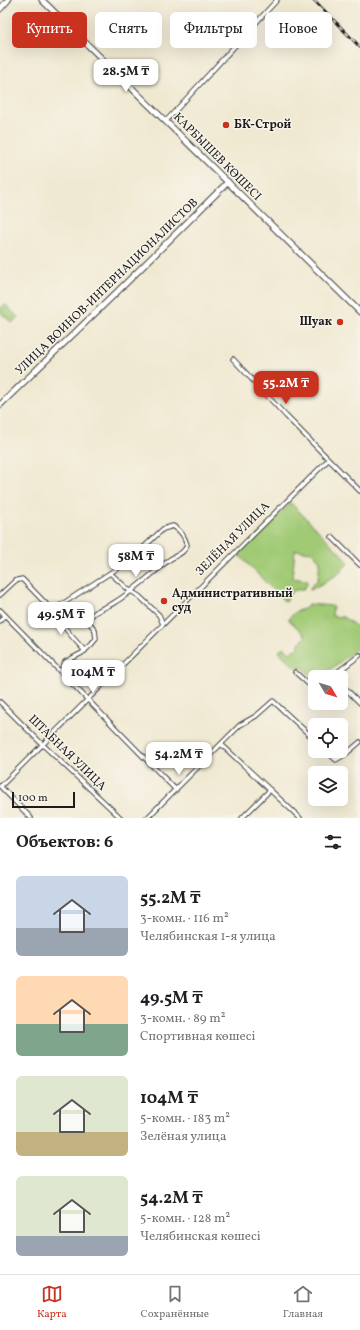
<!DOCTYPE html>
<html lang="ru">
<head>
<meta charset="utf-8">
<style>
  :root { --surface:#fff; --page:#f6f6f6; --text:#202124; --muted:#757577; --line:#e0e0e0; --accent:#c8321e }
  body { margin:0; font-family:Vollkorn,serif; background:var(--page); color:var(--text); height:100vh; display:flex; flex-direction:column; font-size:15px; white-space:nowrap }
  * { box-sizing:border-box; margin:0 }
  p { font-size:13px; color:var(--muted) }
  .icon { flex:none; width:22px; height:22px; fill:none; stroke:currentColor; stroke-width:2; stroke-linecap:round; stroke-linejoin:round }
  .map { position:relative; height:818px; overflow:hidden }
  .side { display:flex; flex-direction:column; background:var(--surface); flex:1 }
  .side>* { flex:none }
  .banner { position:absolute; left:12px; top:12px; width:336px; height:36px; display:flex; gap:8px }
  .needle { width:26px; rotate:128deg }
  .controls { position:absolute; left:308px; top:670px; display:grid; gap:8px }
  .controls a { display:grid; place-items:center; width:40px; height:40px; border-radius:6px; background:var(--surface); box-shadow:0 4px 16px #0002; font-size:20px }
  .scale { position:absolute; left:12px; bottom:10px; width:63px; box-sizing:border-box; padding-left:4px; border:2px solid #1c1c1c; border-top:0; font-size:11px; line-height:14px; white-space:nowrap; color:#1c1c1c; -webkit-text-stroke:3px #f7f3e8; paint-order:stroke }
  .price { position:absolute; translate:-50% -34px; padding:0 9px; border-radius:8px; background:#fff; color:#222; font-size:13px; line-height:26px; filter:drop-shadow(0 1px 2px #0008) }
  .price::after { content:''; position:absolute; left:50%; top:24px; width:12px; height:9px; margin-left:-6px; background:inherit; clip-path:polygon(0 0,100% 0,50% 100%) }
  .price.current { background:var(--accent); color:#fff }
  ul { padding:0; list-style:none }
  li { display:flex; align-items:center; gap:12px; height:100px; padding:0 16px }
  li span { display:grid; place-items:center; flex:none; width:112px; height:80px; border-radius:6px; color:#555 }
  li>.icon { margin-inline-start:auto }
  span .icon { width:48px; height:48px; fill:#fffc; stroke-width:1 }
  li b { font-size:17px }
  h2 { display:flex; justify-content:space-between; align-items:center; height:48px; padding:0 16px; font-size:17px }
  .chip { padding:0 14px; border-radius:6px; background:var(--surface); box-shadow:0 4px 16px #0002; font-size:14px; line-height:36px }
  .chip.current { background:var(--accent); color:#fff }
  .dock { display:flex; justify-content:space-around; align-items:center; height:56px; border-top:1px solid var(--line); background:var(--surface); font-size:11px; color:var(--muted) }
  .dock a { display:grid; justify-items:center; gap:2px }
  .dock .current { color:var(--accent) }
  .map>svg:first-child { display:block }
  .green { fill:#a1ca75; stroke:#5e7348 }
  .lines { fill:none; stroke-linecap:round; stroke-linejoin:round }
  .street-casing { stroke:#3c3b37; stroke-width:5.5 }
  .secondary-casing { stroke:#3c3b37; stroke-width:7 }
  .street { stroke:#fff; stroke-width:3.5 }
  .secondary { stroke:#fff; stroke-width:5 }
  .rail-casing { stroke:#1c1c1c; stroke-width:3 }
  .rail { stroke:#f7f3e8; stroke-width:1.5; stroke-dasharray:4.5; stroke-linecap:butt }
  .poi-dot { fill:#c8321e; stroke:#f7f3e8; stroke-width:1.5 }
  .labels { text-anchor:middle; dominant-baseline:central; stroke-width:3; stroke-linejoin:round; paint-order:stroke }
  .poi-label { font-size:12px; font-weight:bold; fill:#1c1c1c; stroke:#f7f3e8; text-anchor:start }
  .street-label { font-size:12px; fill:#1c1c1c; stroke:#f7f3e8 }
</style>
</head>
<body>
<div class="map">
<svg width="360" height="818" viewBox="0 0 360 818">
  <rect width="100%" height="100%" fill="#f7f3e8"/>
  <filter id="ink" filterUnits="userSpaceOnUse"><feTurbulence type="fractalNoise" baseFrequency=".025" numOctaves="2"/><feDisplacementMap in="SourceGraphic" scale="8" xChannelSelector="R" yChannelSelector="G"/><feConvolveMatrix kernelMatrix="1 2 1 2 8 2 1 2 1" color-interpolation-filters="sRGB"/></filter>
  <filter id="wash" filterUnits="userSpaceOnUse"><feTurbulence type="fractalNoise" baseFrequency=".012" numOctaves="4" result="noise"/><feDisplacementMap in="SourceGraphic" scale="16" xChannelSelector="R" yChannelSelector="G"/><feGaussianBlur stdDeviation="0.9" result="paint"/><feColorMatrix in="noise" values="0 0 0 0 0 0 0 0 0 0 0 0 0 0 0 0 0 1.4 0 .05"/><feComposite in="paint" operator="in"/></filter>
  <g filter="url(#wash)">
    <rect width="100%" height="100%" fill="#f0e9d2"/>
    <g class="green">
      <polygon points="5,304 18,317 12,323 0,312 0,309"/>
      <path d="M291 503 349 562 338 574 311 590 309 589 318 579 320 561 312 552 295 550 292 578 307 580V585L302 590C293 589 289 593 287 601L285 602 238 554Z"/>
      <path d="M308 604 333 606 332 616 343 617 357 627 360 626V646L321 677H315V679L302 667 297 669 279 652 283 647 290 653 293 650 297 649 299 647V643L306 636 289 620V618L296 611C302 610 305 609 308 604Z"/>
    </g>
  </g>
  <g filter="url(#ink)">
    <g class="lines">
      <defs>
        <g id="street">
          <polyline points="166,121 277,0"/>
          <polyline points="233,359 286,416 360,491"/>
          <polyline points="332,537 360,565"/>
          <polyline points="0,595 15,581 22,579 51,609 53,610 110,573 129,590 139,596 159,615 163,624"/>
          <polyline points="0,610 176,790"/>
          <path d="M53 610C62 626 73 638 85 651"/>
          <polyline points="0,621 5,615"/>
          <path d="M61 672 65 662 82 653 91 645 96 639 95 630 88 621C91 612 104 608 112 604 133 592 150 575 169 560 176 555 184 554 187 545 185 537 180 530 173 526L163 529 127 563 110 573"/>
          <polyline points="295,672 314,689 315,688"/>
          <polyline points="331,677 360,655"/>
          <polyline points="341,684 360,703"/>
          <polyline points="0,702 43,745 121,818"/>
          <polyline points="222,745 300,818"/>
          <polyline points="326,751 336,760 346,754 360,742"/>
          <polyline points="0,786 31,818"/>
          <polyline points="1,786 328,460"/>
          <polyline points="147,818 240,725 256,716 273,701 315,740"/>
          <polyline points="242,818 270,790"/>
        </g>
        <g id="secondary">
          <polyline points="42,0 360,312"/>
          <polyline points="0,9 8,0"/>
          <polyline points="0,405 118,291 228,182"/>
        </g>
      </defs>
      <use href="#street" class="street-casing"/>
      <use href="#secondary" class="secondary-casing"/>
      <use href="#street" class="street"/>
      <use href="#secondary" class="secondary"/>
      <defs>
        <polyline id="rail" points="314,0 360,47"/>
      </defs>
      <use href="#rail" class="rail-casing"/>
      <use href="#rail" class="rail"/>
    </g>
  </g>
  <g class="poi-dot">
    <circle cx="226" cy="125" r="4"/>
    <circle cx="340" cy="322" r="4"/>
    <circle cx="164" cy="601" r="4"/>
  </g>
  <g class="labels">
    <g class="poi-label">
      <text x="234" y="125">БК-Строй</text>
      <text x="332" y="322" text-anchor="end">Шуак</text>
      <text x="172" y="594">Административный<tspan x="172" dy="14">суд</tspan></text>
    </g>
    <g class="street-label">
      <text transform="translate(217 157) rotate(45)">КАРБЫШЕВ КӨШЕСІ</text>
      <text transform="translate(107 287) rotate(-44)">УЛИЦА ВОИНОВ-ИНТЕРНАЦИОНАЛИСТОВ</text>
      <text transform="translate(233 539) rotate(-45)">ЗЕЛЁНАЯ УЛИЦА</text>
      <text transform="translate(67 753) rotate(44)">ШТАБНАЯ УЛИЦА</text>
    </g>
  </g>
</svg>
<div class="controls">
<a><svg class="needle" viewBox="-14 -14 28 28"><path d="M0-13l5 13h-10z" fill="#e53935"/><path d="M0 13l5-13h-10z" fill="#757577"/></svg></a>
<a><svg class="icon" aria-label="locate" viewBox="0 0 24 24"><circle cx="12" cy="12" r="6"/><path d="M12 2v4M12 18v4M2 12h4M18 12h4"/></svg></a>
<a><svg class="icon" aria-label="layers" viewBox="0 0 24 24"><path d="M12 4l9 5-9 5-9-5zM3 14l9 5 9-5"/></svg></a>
</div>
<div class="scale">100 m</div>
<b class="price" style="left:126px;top:93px">28.5M ₸</b>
<b class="price current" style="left:286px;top:405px">55.2M ₸</b>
<b class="price" style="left:136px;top:578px">58M ₸</b>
<b class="price" style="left:61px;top:636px">49.5M ₸</b>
<b class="price" style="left:93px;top:694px">104M ₸</b>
<b class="price" style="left:179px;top:776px">54.2M ₸</b>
<div class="banner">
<a class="chip current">Купить</a>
<a class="chip">Снять</a>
<a class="chip">Фильтры</a>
<a class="chip">Новое</a>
</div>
</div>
<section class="side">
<h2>Объектов: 6<svg class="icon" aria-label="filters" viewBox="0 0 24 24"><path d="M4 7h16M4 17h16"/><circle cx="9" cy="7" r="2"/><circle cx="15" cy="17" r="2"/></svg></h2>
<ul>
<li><span style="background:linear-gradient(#c9d6e8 65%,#9aa5b1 0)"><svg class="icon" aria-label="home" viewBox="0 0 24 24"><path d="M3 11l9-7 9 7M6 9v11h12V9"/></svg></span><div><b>55.2M ₸</b><p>3-комн. · 116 m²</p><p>Челябинская 1-я улица</p></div></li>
<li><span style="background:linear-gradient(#ffd9b3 60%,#7fa58c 0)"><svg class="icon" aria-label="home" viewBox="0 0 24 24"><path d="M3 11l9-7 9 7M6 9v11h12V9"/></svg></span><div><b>49.5M ₸</b><p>3-комн. · 89 m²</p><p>Спортивная көшесі</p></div></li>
<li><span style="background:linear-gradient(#dfe7d0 70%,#c2b280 0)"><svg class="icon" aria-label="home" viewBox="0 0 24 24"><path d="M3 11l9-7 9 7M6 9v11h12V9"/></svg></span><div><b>104M ₸</b><p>5-комн. · 183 m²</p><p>Зелёная улица</p></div></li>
<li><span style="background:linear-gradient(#dfe7d0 75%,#9aa5b1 0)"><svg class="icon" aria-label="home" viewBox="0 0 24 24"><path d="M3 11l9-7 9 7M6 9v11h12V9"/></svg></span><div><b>54.2M ₸</b><p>5-комн. · 128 m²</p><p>Челябинская көшесі</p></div></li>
</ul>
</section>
<nav class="dock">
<a class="current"><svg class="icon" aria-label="map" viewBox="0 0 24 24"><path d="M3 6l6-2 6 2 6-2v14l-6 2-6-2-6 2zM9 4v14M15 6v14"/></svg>Карта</a>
<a><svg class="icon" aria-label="saved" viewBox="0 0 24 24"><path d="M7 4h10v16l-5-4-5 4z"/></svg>Сохранённые</a>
<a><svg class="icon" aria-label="home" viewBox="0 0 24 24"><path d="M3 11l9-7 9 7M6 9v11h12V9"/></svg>Главная</a>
</nav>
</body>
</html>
